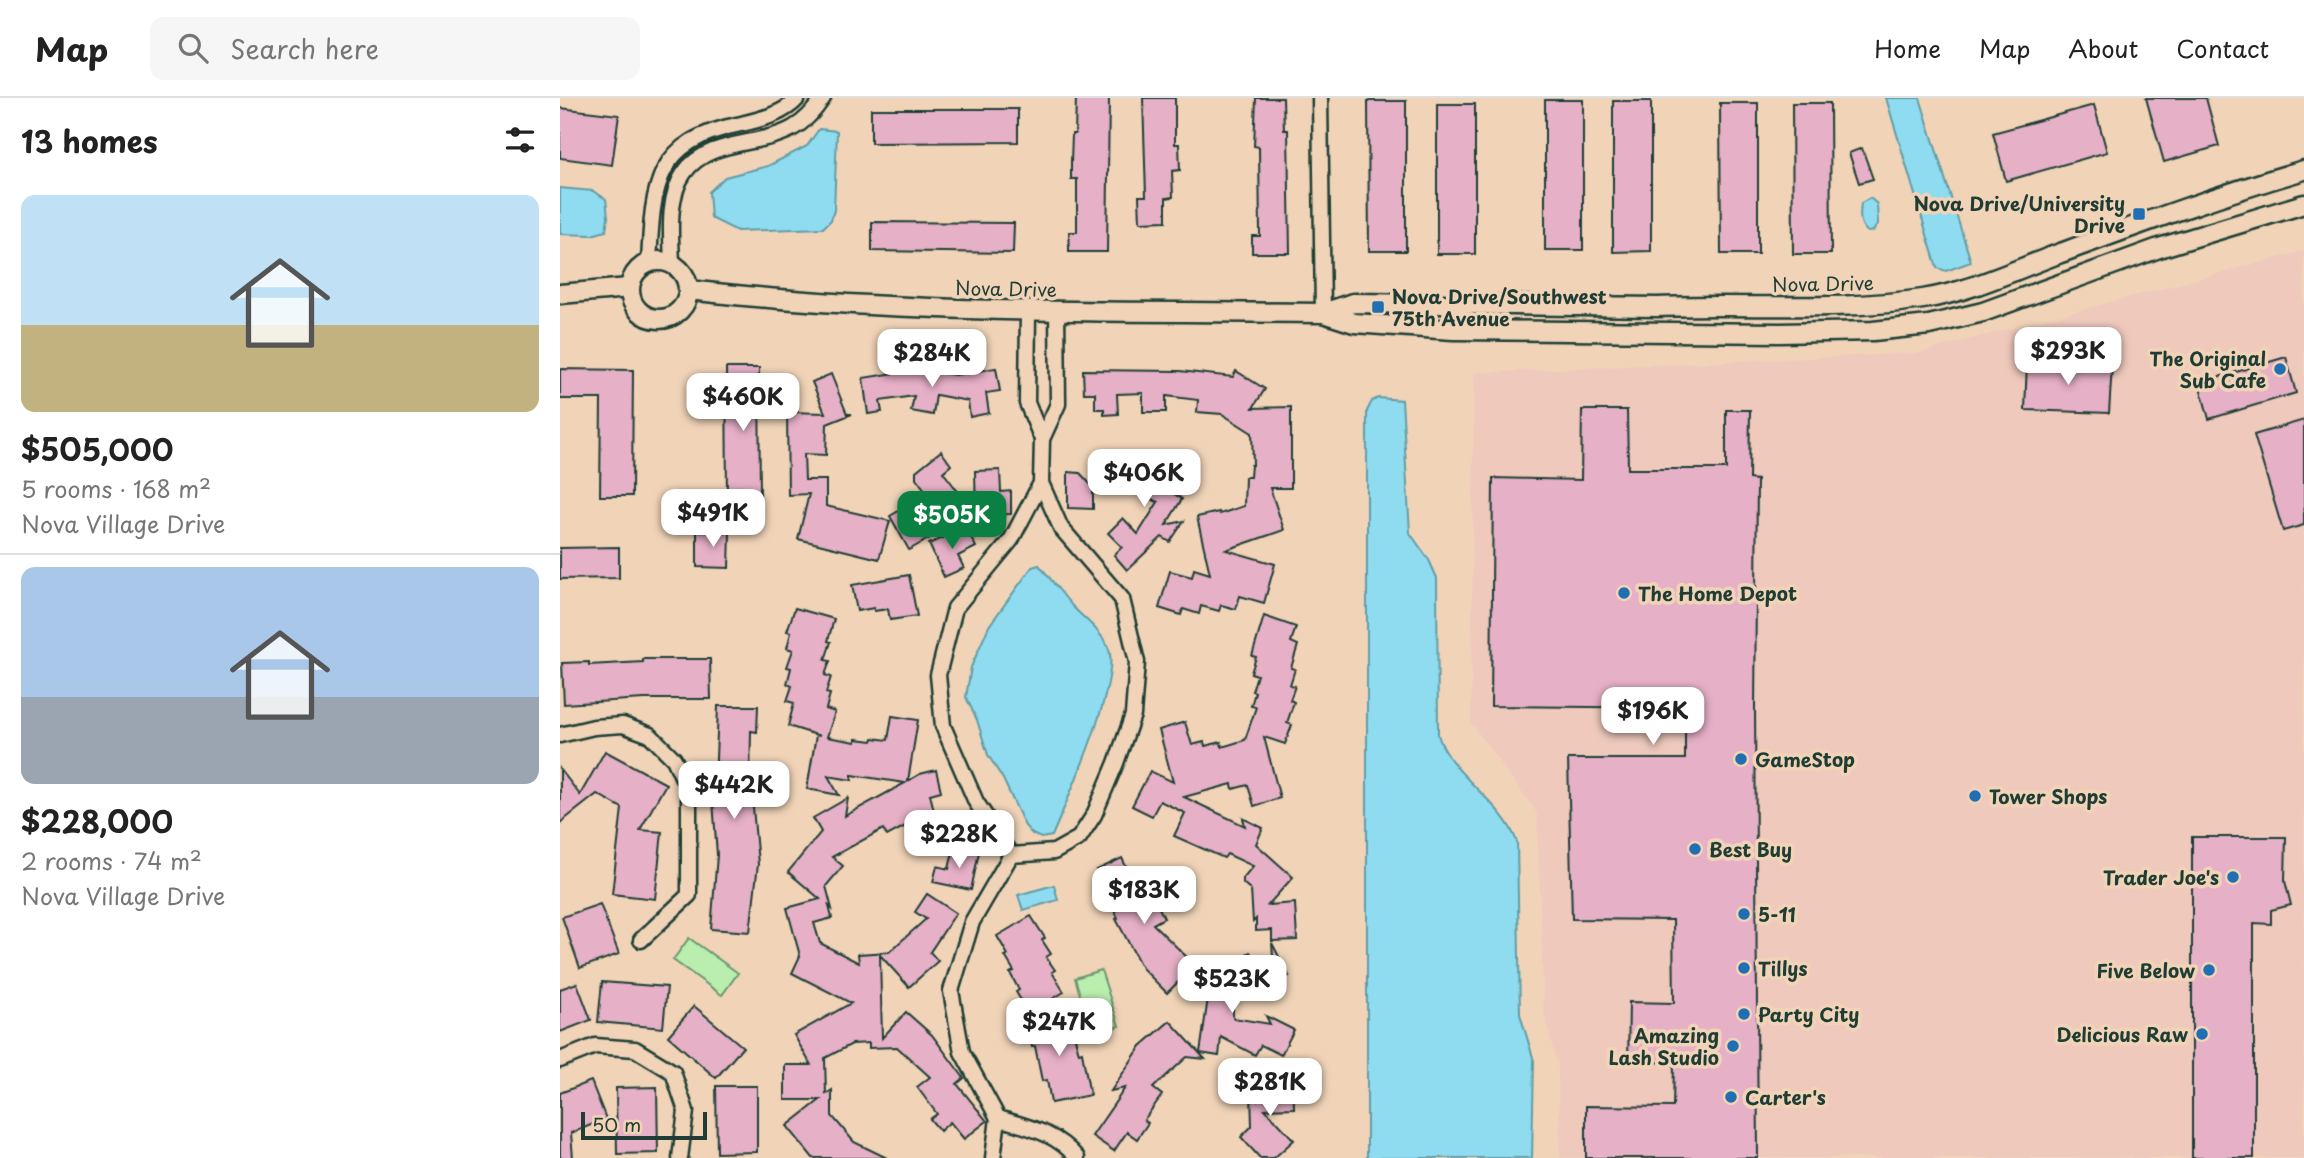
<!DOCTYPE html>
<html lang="en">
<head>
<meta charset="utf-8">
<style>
  :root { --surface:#fff; --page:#f6f6f6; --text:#222; --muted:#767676; --line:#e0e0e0; --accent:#0b8043 }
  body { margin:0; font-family:"Playpen Sans",sans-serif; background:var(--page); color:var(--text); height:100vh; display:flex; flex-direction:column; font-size:26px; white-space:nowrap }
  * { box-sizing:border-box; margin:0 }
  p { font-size:23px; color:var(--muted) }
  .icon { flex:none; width:38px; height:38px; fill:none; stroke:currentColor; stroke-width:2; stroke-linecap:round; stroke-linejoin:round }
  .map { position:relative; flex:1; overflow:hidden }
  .details { display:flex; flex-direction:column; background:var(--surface); width:560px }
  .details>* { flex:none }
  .scale { position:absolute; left:21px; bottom:18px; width:126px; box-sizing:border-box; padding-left:7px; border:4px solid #1f3d34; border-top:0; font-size:19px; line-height:24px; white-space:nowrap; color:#1f3d34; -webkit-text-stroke:5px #f1d4b8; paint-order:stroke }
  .price { position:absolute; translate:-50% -60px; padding:0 16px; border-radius:14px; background:#fff; color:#222; font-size:23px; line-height:46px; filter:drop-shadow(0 2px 4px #0008) }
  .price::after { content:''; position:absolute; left:50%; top:42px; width:21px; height:16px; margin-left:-10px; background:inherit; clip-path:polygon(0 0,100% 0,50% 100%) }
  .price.current { background:var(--accent); color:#fff }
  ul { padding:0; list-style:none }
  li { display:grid; align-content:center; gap:14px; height:371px; padding:0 21px }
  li+li { border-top:2px solid var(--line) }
  li span { display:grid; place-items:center; height:217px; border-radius:14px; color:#555 }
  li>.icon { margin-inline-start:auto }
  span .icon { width:126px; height:126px; fill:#fffc; stroke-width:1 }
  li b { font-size:30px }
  h2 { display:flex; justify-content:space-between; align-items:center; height:84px; padding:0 21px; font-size:30px }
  header { display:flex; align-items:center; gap:42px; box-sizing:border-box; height:98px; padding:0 35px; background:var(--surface); border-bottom:2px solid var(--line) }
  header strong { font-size:33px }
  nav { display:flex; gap:38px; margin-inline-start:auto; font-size:24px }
  .search { width:490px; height:63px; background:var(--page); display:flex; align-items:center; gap:18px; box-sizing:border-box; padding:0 24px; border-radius:14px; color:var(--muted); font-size:26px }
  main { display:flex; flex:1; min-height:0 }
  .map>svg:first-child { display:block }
  .built { fill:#eec9bc }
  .green { fill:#baeeaf; stroke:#6c9672; stroke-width:2 }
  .water { fill:#8fdbf0; stroke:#629ca5; stroke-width:2 }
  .building { fill:#e6b0c7; stroke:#1f3d34; stroke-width:2 }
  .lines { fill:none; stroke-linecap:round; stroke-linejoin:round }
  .minor-casing { stroke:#1f3d34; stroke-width:19 }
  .tertiary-casing { stroke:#1f3d34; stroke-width:23 }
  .minor { stroke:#f1d4b8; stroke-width:14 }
  .tertiary { stroke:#f1d4b8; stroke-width:18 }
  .poi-dot { fill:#1f6fb2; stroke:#f1d4b8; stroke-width:2.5 }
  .labels { text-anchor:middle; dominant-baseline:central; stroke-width:7; stroke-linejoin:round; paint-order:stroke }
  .poi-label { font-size:19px; font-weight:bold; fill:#1f3d34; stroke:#f1d4b8; text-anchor:start }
  .street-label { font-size:19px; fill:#1f3d34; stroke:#f1d4b8 }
</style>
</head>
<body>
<header>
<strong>Map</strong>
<div class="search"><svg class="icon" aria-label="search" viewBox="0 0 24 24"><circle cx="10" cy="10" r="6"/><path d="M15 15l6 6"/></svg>Search here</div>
<nav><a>Home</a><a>Map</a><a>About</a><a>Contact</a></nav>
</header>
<main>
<section class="details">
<h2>13 homes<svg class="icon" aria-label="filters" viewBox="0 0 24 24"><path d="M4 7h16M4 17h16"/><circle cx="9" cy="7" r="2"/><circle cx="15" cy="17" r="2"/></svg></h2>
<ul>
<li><span style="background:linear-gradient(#bfe0f5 60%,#c2b280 0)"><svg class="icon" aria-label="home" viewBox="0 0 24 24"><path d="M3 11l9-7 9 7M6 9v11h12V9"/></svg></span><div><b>$505,000</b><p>5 rooms · 168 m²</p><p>Nova Village Drive</p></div></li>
<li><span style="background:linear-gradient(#a9c7e8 60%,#9aa5b1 0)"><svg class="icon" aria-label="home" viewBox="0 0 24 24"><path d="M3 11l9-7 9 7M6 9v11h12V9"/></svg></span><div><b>$228,000</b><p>2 rooms · 74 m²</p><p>Nova Village Drive</p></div></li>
</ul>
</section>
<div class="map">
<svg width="1744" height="1060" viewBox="0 0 1744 1060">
  <rect width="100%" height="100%" fill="#f1d4b8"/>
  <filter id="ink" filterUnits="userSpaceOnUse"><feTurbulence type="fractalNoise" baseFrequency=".0143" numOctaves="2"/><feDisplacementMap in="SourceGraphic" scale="14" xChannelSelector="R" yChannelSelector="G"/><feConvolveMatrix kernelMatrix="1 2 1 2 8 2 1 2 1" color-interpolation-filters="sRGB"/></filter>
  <g filter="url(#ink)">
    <polygon class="built" points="1744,153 1744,1060 1000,1060 998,970 984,915 977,715 911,625 914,275 1358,255"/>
    <g class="green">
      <polygon points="129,840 178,875 162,897 113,862"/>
      <polygon points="541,872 559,928 532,937 515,880"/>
    </g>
    <g class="water">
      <polygon points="1326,0 1360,0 1411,164 1386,173 1377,170"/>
      <polygon points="259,31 277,33 274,112 271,122 263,130 177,133 151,120 149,94 165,79 208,68 247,48"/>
      <polygon points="0,90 33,93 46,101 48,119 46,133 32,137 0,136"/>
      <path d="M1310 100 1317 106 1318 126 1313 133 1308 134C1298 127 1300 115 1301 105Z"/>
      <path d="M818 300 842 302 850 435 869 462 877 480 878 637C892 680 942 702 957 744L960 916 974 963 972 1060H807V313L812 303Z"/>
      <path d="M479 467C491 481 501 495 513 509 526 522 540 532 548 549 563 580 506 705 492 738L481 740 472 736 465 728 443 681 428 657 417 622 406 599 411 569 429 528 472 469Z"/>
      <polygon points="494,787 498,802 463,812 458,797"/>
    </g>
    <g class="building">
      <polygon points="516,0 549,0 547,154 509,154 509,134 517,134 517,81 511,81 511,64 512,36 515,36"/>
      <polygon points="583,0 615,0 615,46 619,46 620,72 612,73 613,99 606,100 606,123 580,124 579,98 586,98"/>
      <polygon points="696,0 723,0 724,32 728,32 730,155 692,155 692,138 700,138 699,49 694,48"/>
      <polygon points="1586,0 1646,0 1659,48 1604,64"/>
      <rect x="985" y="2" width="38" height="150"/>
      <polygon points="808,3 846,3 846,153 809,153"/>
      <polygon points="1053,3 1091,3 1091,153 1053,154"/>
      <polygon points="1160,5 1198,5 1198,156 1161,156"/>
      <polygon points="1232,5 1270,5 1271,156 1233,156"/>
      <rect x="877" y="6" width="38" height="150"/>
      <polygon points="1534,7 1547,54 1446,83 1433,35"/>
      <polygon points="0,10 59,17 52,67 0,60"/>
      <polygon points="311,11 458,11 458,44 311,45"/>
      <polygon points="1302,50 1313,81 1299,85 1289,55"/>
      <polygon points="312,124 454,125 453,155 312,153"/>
      <polygon points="1726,259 1736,295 1649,321 1639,285"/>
      <polygon points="1467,264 1552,267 1549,315 1465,312"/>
      <polygon points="166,270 199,270 200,400 167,401"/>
      <polygon points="436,270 440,293 426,295 429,315 410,319 408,303 376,297 373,317 351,313 354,298 320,303 322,314 308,316 303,280 360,271 395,277"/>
      <polygon points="0,271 73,272 72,398 40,398 41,301 0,301"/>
      <polygon points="523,272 620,273 673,279 676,273 705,291 693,310 731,309 731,390 710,390 724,432 666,452 715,466 704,505 680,498 676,511 661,507 659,513 641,508 639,516 623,511 621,517 599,510 610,473 632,479 634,471 650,476 637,419 659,414 660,416 684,408 685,379 690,379 691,367 693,367 692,335 662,316 637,314 638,302 606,298 606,314 583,314 583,295 557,296 558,316 544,317 544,311 535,311 535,295 524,295"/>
      <polygon points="271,276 287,316 292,316 267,326 266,357 244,356 245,382 266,382 266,408 330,423 319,461 238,441 249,396 228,397 227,314 265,315 252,284"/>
      <polygon points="1022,312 1067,312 1068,371 1166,371 1166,312 1190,312 1189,381 1197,382 1195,610 1198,1060 1026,1060 1026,1008 1113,1009 1114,964 1068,965 1069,904 1114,905 1113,822 1012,821 1008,661 1125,661 1125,610 931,608 933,380 1021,382"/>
      <polygon points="1744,322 1744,427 1723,433 1694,337"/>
      <polygon points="381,353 391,367 383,374 397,392 366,416 377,436 349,452 330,418 368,396 356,380 356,373"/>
      <polygon points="587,355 603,361 594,383 622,401 606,427 624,423 610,444 602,439 567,472 554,457 562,449 548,435 563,420 578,436 598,404 551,384 563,357 582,365"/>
      <polygon points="440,372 441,394 451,393 451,416 416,417 415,373"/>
      <polygon points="508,374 520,375 533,389 533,411 508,410"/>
      <polygon points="406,429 416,449 398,458 404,470 384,479 369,446"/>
      <polygon points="137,433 170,434 169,470 137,469"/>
      <polygon points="59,449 59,480 0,481 0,450"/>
      <polygon points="349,477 357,518 330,522 328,511 314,513 314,510 297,513 292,487"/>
      <polygon points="235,510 274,521 268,543 271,544 265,562 270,563 265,577 271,579 266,595 270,596 266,611 275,614 267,639 296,644 296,641 312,643 313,640 328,642 332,618 358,622 348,683 360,676 376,672 381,693 370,696 374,713 366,715 367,720 353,724 327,738 323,731 272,759 283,768 266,788 272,811 269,808 272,820 254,825 260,845 299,865 298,856 329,854 366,821 355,814 367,796 396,815 370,854 378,863 349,889 320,857 322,940 346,914 372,937 404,980 397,986 427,1023 404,1041 390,1024 380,1033 370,1021 377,1016 357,989 370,979 337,949 309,950 309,945 292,946 265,960 266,996 272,992 272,1018 294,1044 327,1060 253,1060 227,1028 260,1002 225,1002 225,967 251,967 234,937 291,905 232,875 240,858 227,810 260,801 228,774 261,734 253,720 288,700 285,718 345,685 292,677 292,682 268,678 279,697 247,691 256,637 260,638 228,628 234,605 227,603 232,588 227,586 231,570 227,569 233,552 227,550 231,534 227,533"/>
      <polygon points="704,518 736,529 731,544 738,547 731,570 735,571 730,587 735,588 730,602 734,604 727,625 732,627 725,646 704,639 720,700 694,708 688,687 673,691 672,686 624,699 685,728 683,720 703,730 696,746 733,779 708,807 735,805 737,842 712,843 712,832 696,833 696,821 693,824 691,792 683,785 683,780 693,768 667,756 664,760 614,738 625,715 600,703 592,718 572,708 590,673 613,684 599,632 625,624 632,647 644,644 645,648 661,644 662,649 685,642 696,609 691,608 695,594 692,593 697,577 691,575 696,559 692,558"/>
      <polygon points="83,561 150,561 151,601 84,601 4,606 2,565 29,564 29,567 83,564"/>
      <polygon points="158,608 198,608 197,634 191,633 190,686 191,686 198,766 190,834 151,831 157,757 152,689 155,688"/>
      <polygon points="45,653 106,686 80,732 102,734 95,801 52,796 62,710 37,696 0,725 0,671 20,697"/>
      <polygon points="1632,739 1726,739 1725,783 1731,807 1711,812 1711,826 1694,825 1694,1060 1632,1060"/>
      <polygon points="394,749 419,754 411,792 373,784 377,768 389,771"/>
      <polygon points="562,760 571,780 582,775 604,820 593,826 635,867 607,895 582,870 556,821 558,820 537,772"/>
      <polygon points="40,806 59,856 20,870 2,819"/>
      <polygon points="471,818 485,840 482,842 491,856 486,859 495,872 492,874 504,894 469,915 456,894 459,892 450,875 454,873 445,858 448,857 437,838"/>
      <polygon points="712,845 729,878 715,885"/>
      <polygon points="690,854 707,889 695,895 677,861"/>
      <polygon points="659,860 659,870 673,863 673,920 710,926 706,918 734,932 721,957 701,947 695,957 661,939 659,958 640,955 648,900 638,900 637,861"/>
      <polygon points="42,884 107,889 103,930 38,924"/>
      <polygon points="17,885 31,922 0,934 0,891"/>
      <polygon points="134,908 183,949 156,980 108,938"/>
      <polygon points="509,917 519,955 522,954 530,997 491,1005 487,982 482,983 475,948 472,949 467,925"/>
      <polygon points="610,923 645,961 627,959 593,990 602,997 584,1022 588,1025 577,1041 567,1034 554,1053 532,1038 565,990 551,993 581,948"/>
      <polygon points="733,977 734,1010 705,1011 734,1042 714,1060 700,1060 681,1039 692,1028 691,996 697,1002 697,990 712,990 711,978"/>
      <polygon points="31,983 46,1021 11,1035 13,1060 0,1060 0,995"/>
      <polygon points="156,988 197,988 197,1054 157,1055"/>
      <polygon points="97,989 98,1055 57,1056 56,990"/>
    </g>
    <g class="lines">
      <defs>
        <g id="minor">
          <polyline points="760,0 763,215"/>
          <path d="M89 164C93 87 94 43 181 26 202 21 224 16 238 0"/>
          <path d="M112 165C111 137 107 99 124 75 148 40 200 49 233 30 246 23 255 12 263 0"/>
          <polyline points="468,212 467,305 482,341"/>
          <polyline points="481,385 451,442 395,510 378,577 383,628 416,704 451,757 494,754 519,740 534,717 556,665 573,617 577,564 562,501 501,430 481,385 482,341 498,306 497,212"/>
          <polyline points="0,637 34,629 63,627 90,637 114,661 129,693 129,797 81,842"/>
          <polyline points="0,962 35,948 75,951 113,974 126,1013 120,1060"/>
          <polyline points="438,1020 402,954 391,893 412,824 451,757"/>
          <path d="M433 1060 438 1020C468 1029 497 1035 517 1060"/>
        </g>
        <g id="tertiary">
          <circle cx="99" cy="192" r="29"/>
          <path d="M129 192C339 217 552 213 763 215L793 205 1098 209C1186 205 1276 214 1363 201 1409 194 1455 172 1498 156 1580 126 1661 96 1744 72"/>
          <polyline points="0,196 69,190"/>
          <polyline points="763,215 794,225 893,232 1220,235 1313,233 1369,227 1423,214 1599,150 1744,106"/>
        </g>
      </defs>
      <use href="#minor" class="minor-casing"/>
      <use href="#tertiary" class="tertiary-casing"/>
      <use href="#minor" class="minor"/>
      <use href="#tertiary" class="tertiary"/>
    </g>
  </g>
  <g class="poi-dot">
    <rect x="1572" y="109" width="14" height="14" rx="3.5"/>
    <rect x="811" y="202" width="14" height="14" rx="3.5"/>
    <circle cx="1720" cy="271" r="7"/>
    <circle cx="1064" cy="495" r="7"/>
    <circle cx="1181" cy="661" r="7"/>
    <circle cx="1415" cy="698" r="7"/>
    <circle cx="1135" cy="751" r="7"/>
    <circle cx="1673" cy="779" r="7"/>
    <circle cx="1184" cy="816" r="7"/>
    <circle cx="1184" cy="870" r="7"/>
    <circle cx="1649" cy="872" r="7"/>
    <circle cx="1184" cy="916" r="7"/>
    <circle cx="1642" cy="936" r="7"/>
    <circle cx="1173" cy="948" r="7"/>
    <circle cx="1171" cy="999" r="7"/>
  </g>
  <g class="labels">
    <g class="poi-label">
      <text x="1565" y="105" text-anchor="end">Nova Drive/University<tspan x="1565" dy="22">Drive</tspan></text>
      <text x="832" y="198">Nova Drive/Southwest<tspan x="832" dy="22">75th Avenue</tspan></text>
      <text x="1706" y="260" text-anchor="end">The Original<tspan x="1706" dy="22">Sub Cafe</tspan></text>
      <text x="1078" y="495">The Home Depot</text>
      <text x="1195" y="661">GameStop</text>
      <text x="1429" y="698">Tower Shops</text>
      <text x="1149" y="751">Best Buy</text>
      <text x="1659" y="779" text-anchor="end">Trader Joe's</text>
      <text x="1198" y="816">5-11</text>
      <text x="1198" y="870">Tillys</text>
      <text x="1635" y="872" text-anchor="end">Five Below</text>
      <text x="1198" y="916">Party City</text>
      <text x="1628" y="936" text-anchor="end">Delicious Raw</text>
      <text x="1159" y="937" text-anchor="end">Amazing<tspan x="1159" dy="22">Lash Studio</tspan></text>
      <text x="1185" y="999">Carter's</text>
    </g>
    <g class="street-label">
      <text transform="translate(1263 185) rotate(-1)">Nova Drive</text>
      <text transform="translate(446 190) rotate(1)">Nova Drive</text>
    </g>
  </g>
</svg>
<div class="scale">50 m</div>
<b class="price" style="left:1508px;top:289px">$293K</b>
<b class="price" style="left:372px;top:291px">$284K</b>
<b class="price" style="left:183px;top:335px">$460K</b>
<b class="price" style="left:584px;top:411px">$406K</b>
<b class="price" style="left:153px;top:451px">$491K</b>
<b class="price current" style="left:392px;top:453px">$505K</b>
<b class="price" style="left:1093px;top:649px">$196K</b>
<b class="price" style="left:174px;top:723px">$442K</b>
<b class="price" style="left:399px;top:772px">$228K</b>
<b class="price" style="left:584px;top:828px">$183K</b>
<b class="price" style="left:672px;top:917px">$523K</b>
<b class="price" style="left:499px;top:960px">$247K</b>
<b class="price" style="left:710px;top:1020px">$281K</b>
</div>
</main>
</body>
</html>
